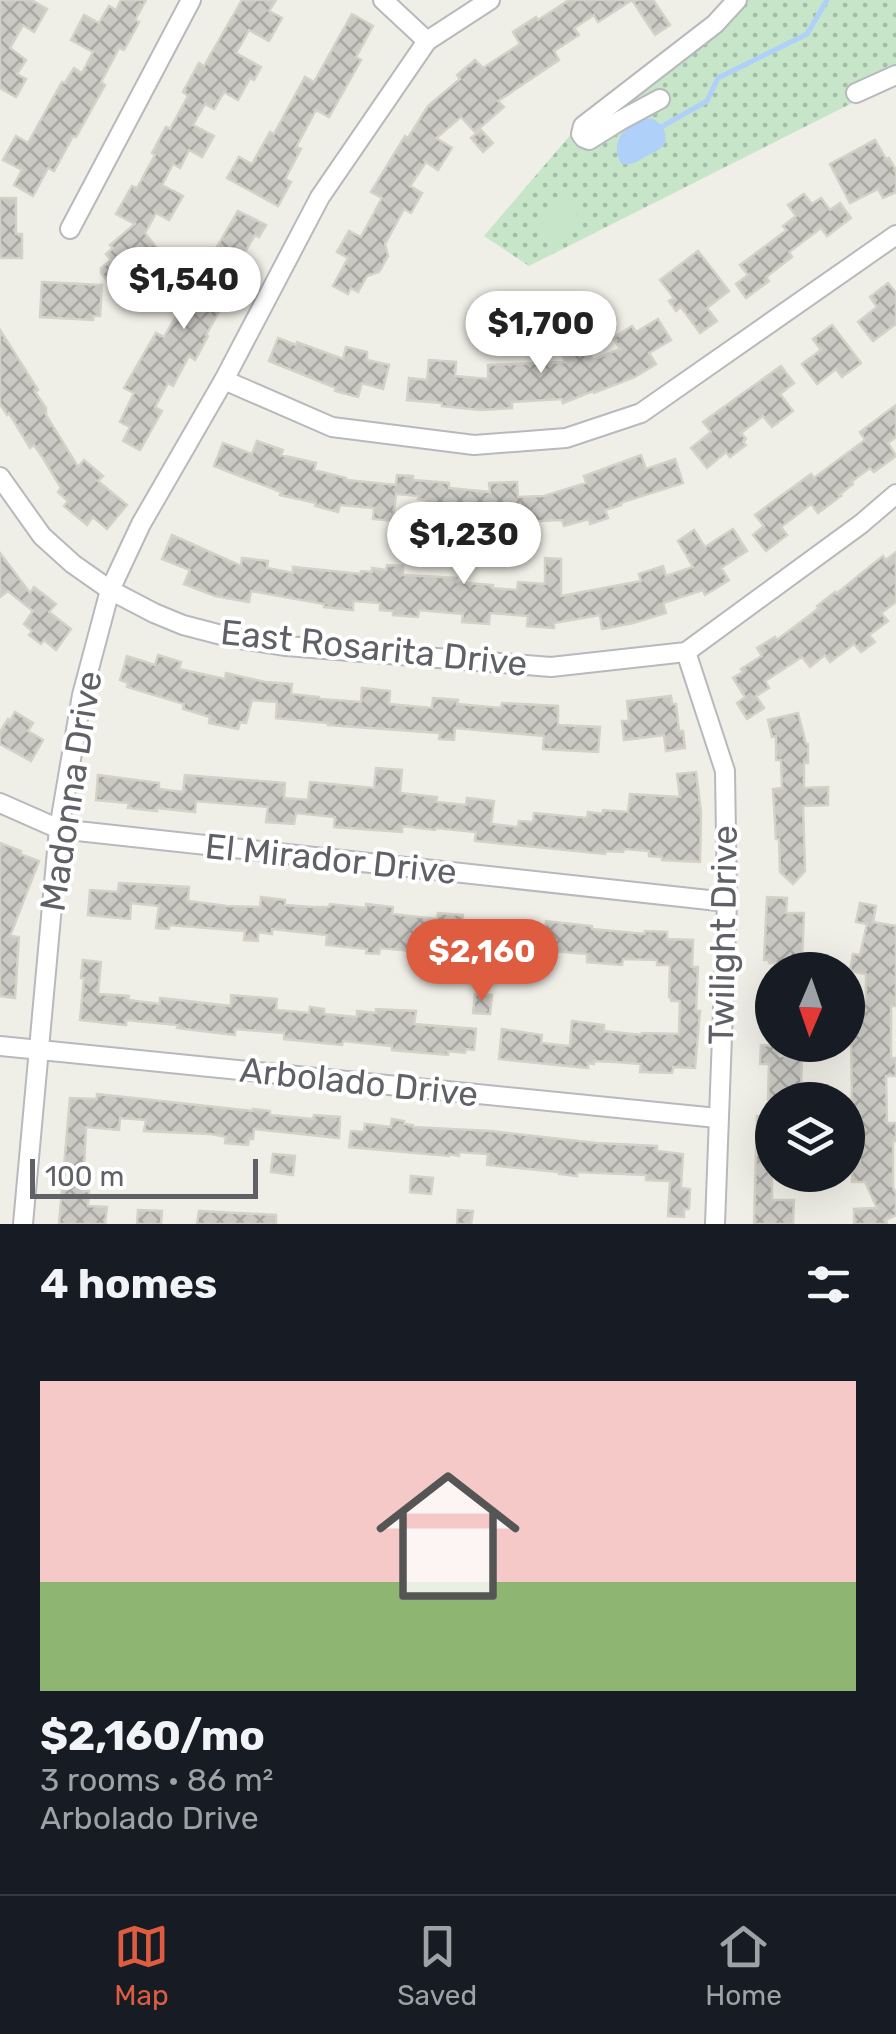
<!DOCTYPE html>
<html lang="en">
<head>
<meta charset="utf-8">
<style>
  :root { --surface:#171b24; --page:#20242c; --text:#f1f3f6; --muted:#9ea1a6; --line:#363941; --accent:#de5d40 }
  body { margin:0; font-family:Rubik,sans-serif; background:var(--page); color:var(--text); height:100vh; display:flex; flex-direction:column; font-size:38px; white-space:nowrap }
  * { box-sizing:border-box; margin:0 }
  p { font-size:32px; color:var(--muted) }
  .icon { flex:none; width:55px; height:55px; fill:none; stroke:currentColor; stroke-width:2; stroke-linecap:round; stroke-linejoin:round }
  .map { position:relative; height:1224px; overflow:hidden }
  .details { display:flex; flex-direction:column; background:var(--surface); flex:1 }
  .details>* { flex:none }
  .needle { width:65px; rotate:182deg }
  .tools { position:absolute; left:755px; top:952px; display:grid; gap:20px }
  .tools a { display:grid; place-items:center; width:110px; height:110px; border-radius:50%; background:var(--surface); box-shadow:0 10px 40px #0002; font-size:50px }
  .scale { position:absolute; left:30px; bottom:25px; width:228px; box-sizing:border-box; padding-left:10px; border:5px solid #5f6166; border-top:0; font-size:28px; line-height:35px; white-space:nowrap; color:#5f6166; -webkit-text-stroke:8px #fff; paint-order:stroke }
  .price { position:absolute; translate:-50% -85px; padding:0 22px; border-radius:35px; background:#fff; color:#222; font-size:32px; line-height:65px; filter:drop-shadow(0 2px 5px #0008) }
  .price::after { content:''; position:absolute; left:50%; top:60px; width:30px; height:22px; margin-left:-15px; background:inherit; clip-path:polygon(0 0,100% 0,50% 100%) }
  .price.on { background:var(--accent); color:#fff }
  ul { padding:0; list-style:none }
  li { display:grid; align-content:center; gap:20px; height:530px; padding:0 40px }
  li+li { border-top:2px solid var(--line) }
  li span { display:grid; place-items:center; height:310px; border-radius:0px; color:#555 }
  li>.icon { margin-inline-start:auto }
  span .icon { width:180px; height:180px; fill:#fffc; stroke-width:1 }
  li b { font-size:42px }
  h2 { display:flex; justify-content:space-between; align-items:center; height:120px; padding:0 40px; font-size:42px }
  .tabs { display:flex; justify-content:space-around; align-items:center; height:140px; border-top:2px solid var(--line); background:var(--surface); font-size:28px; color:var(--muted) }
  .tabs a { display:grid; justify-items:center; gap:5px }
  .tabs .on { color:var(--accent) }
  .map>svg:first-child { display:block }
  .grass { fill:url(#grass-dots) }
  .pitch { fill:#c6e5c9 }
  .water { fill:#aed0f9 }
  .lines { fill:none; stroke-linecap:round; stroke-linejoin:round }
  .stream { stroke:#aed0f9; stroke-width:5 }
  .building { fill:url(#building-cross-hatch); stroke:#d4d1c6; stroke-width:2.5 }
  .minor-casing { stroke:#b7b9bd; stroke-width:22 }
  .minor { stroke:#fff; stroke-width:18 }
  .labels { text-anchor:middle; dominant-baseline:central; stroke-width:8; stroke-linejoin:round; paint-order:stroke }
  .street-label { font-size:35px; fill:#5f6166; stroke:#fff }
</style>
</head>
<body>
<div class="map">
<svg width="896" height="1224" viewBox="0 0 896 1224">
  <defs>
    <pattern id="grass-dots" width="8" height="8" patternUnits="userSpaceOnUse" patternTransform="scale(2.5)"><rect width="8" height="8" fill="#c6e5c9"/><path d="M2 2h.1M6 6h.1" fill="none" stroke="#a4bda7" stroke-width="1.8" stroke-linecap="round"/></pattern>
    <pattern id="building-cross-hatch" width="8" height="8" patternUnits="userSpaceOnUse" patternTransform="scale(2.5)"><rect width="8" height="8" fill="#cbc9c4"/><path d="M0 0l8 8M0 8l8-8" fill="none" stroke="#a8a7a3"/></pattern>
  </defs>
  <rect width="100%" height="100%" fill="#f0efe7"/>
  <polygon class="grass" points="733,0 896,0 896,81 529,266 484,236 572,133 714,22"/>
  <path class="pitch" d="M561 200C575 201 579 215 578 228 571 235 552 242 542 240L537 234C537 222 550 206 561 200Z"/>
  <path class="water" d="M642 118 653 119 663 126C670 147 662 148 645 157 636 162 633 165 622 164 609 145 623 126 642 118Z"/>
  <g class="lines">
    <polyline class="stream" points="663,126 707,101 718,78 807,34 827,0"/>
  </g>
  <g class="building">
    <polygon points="0,0 31,0 47,9 34,32 23,25 10,48 26,60 17,74 26,79 16,97 0,88"/>
    <polygon points="121,0 146,0 135,20 139,22 124,50 119,48 101,82 105,85 76,137 73,136 54,171 48,168 33,196 14,185 22,170 3,160 16,136 28,143 62,82 65,83 74,68 82,73 93,52 71,40 84,15 99,23 109,6 116,10"/>
    <polygon points="242,0 276,0 269,11 282,18 269,41 249,30 236,53 261,67 254,80 250,78 238,100 224,92 214,109 205,104 193,125 214,136 202,157 189,150 180,168 173,164 162,185 183,196 169,220 156,213 145,233 165,258 139,278 135,273 114,289 101,273 101,268 111,260 106,254 113,248 110,245 135,224 116,214 132,186 137,188 155,155 152,153 166,127 170,129 188,96 183,92 199,63 204,66"/>
    <polygon points="569,0 632,0 598,22 594,15 574,28 579,35 554,51 559,60 498,101 504,107 475,132 461,117 436,138 452,148 438,170 426,162 410,186 422,193 411,213 404,209 385,244 388,256 379,272 367,276 358,292 351,288 348,294 333,286 348,258 337,252 349,231 361,237 382,198 371,192 405,136 408,138 428,106 460,79 457,75 475,60 483,68 520,44 513,32 536,17 538,20"/>
    <polygon points="632,0 653,0 670,25 655,35"/>
    <polygon points="352,14 373,26 356,57 361,60 329,117 316,110 296,147 301,149 285,179 291,182 278,206 227,178 239,157 252,164 270,132 274,134 305,77 314,82"/>
    <polygon points="481,130 493,143 483,152 471,138"/>
    <polygon points="875,140 886,159 889,158 896,170 896,192 883,198 878,189 850,203 830,164"/>
    <polygon points="804,194 812,204 821,198 830,210 840,203 851,218 827,236 821,228 789,252 792,257 766,277 769,281 746,298 736,284 748,275 740,265 787,230 783,226 796,216 788,205"/>
    <polygon points="0,198 16,198 16,234 22,234 22,258 0,258"/>
    <polygon points="238,211 266,225 259,237 255,235 238,264 235,263 217,294 226,299 206,335 208,336 195,360 189,356 173,386 168,383 155,407 162,411 140,450 123,441 130,427 120,422 134,393 124,388 156,333 164,337"/>
    <polygon points="698,251 729,291 707,308 717,321 700,333 681,307 676,311 669,301 674,298 660,280"/>
    <polygon points="42,282 102,285 100,316 93,316 93,320 40,317"/>
    <polygon points="888,283 896,293 896,324 873,341 858,322 877,307 870,297"/>
    <polygon points="658,319 671,340 649,353 656,364 635,377 594,393 593,391 563,403 562,399 512,402 512,408 481,410 442,406 442,403 407,400 409,378 427,380 429,360 456,362 455,376 488,379 488,365 565,362 563,357 587,347 593,360 620,349 613,338 632,326 636,332"/>
    <polygon points="832,325 861,363 842,377 836,369 817,384 802,364 821,350 813,339"/>
    <polygon points="0,330 38,390 35,392 46,408 46,415 78,467 84,460 103,476 98,481 127,505 107,529 93,517 87,525 64,506 68,501 58,492 61,488 43,458 34,445 30,448 9,413 7,415 0,404"/>
    <polygon points="278,338 296,345 297,342 343,359 346,347 367,352 367,360 389,365 383,389 362,383 358,397 335,391 336,388 269,361"/>
    <polygon points="781,366 794,383 780,394 793,411 772,427 763,416 741,433 746,439 743,442 746,445 730,457 726,452 707,468 691,448 711,432 703,422"/>
    <polygon points="896,405 896,437 888,443 896,456 874,472 870,468 851,482 853,484 839,495 841,496 818,513 811,504 781,527 787,535 766,551 753,535 764,526 755,515 811,474 814,478 865,440 860,432"/>
    <polygon points="257,441 283,450 281,455 316,463 314,470 346,478 346,480 396,485 397,475 413,476 413,480 449,483 449,488 490,492 489,483 517,482 518,497 544,496 586,483 584,476 641,455 646,469 675,459 683,483 620,503 621,505 605,510 608,518 590,524 589,519 564,526 562,520 495,523 495,518 424,511 426,500 418,499 419,496 396,494 393,521 373,519 374,508 340,505 338,512 315,506 316,503 280,495 281,492 214,466 223,443 252,454"/>
    <polygon points="733,529 747,551 721,568 729,580 705,595 703,590 663,603 666,613 633,623 602,629 600,615 554,623 554,628 527,626 528,616 490,613 489,624 462,622 463,614 419,610 418,617 393,615 393,611 380,610 380,603 353,601 353,610 324,607 324,604 251,591 249,602 215,596 184,584 190,570 162,559 172,535 241,566 242,558 268,561 267,568 293,573 293,567 361,574 361,571 372,572 372,568 386,570 387,565 403,566 403,575 457,578 457,582 493,585 492,588 517,590 518,582 545,584 545,558 561,559 561,596 641,581 639,574 663,566 666,576 693,567 678,541 694,530 705,547"/>
    <polygon points="896,552 896,602 881,613 888,621 869,635 875,642 861,652 854,644 830,662 825,655 810,667 802,657 765,681 769,688 756,696 764,708 747,719 737,703 745,697 733,678 743,672 741,669 762,656 757,648 775,637 777,640 819,608 817,606 835,592 836,594 883,556 886,560"/>
    <polygon points="0,553 30,593 34,587 56,604 49,612 71,629 56,650 44,640 41,644 29,635 32,631 24,624 33,611 8,591 0,597"/>
    <polygon points="158,655 181,662 179,669 225,679 226,673 265,682 292,684 291,694 319,697 319,699 361,702 362,688 390,691 389,704 432,708 433,698 458,700 457,704 501,708 502,703 558,706 558,725 600,727 598,752 543,749 544,736 455,728 454,740 439,739 440,733 328,725 328,723 276,718 277,702 252,700 246,723 240,722 238,729 209,723 210,717 183,709 184,704 127,687 128,683 120,680 127,656 155,665"/>
    <polygon points="671,696 672,704 676,704 679,731 683,731 685,748 666,751 664,735 624,740 622,721 629,721 627,701"/>
    <polygon points="15,712 33,723 28,731 43,740 31,761 0,744 0,732 8,719 10,721"/>
    <polygon points="798,713 806,744 808,744 808,763 804,763 804,788 828,787 828,805 803,806 805,871 793,884 780,872 779,839 776,839 773,789 782,788 781,760 776,760 776,736 772,737 768,720"/>
    <polygon points="376,768 402,770 400,793 437,797 436,802 466,805 467,798 494,801 491,824 518,827 519,821 533,822 534,813 587,818 588,812 603,814 603,810 628,812 630,794 680,797 677,774 696,772 701,812 700,862 662,860 662,857 649,856 649,851 624,849 623,852 606,851 605,854 475,841 476,832 436,828 435,830 402,826 402,832 334,827 335,817 296,813 294,824 266,822 268,807 196,801 195,812 157,808 157,811 128,808 129,803 96,800 98,775 159,783 159,789 183,792 185,775 285,783 284,798 308,800 310,782 374,788"/>
    <polygon points="0,843 21,851 20,854 39,861 10,936 19,937 15,998 0,996"/>
    <polygon points="119,883 189,887 188,901 227,906 260,907 261,897 285,900 285,905 312,907 329,907 330,904 366,908 366,904 393,907 392,914 437,919 438,913 463,915 462,925 488,929 544,934 546,921 592,926 592,929 645,934 645,931 667,932 667,939 693,940 692,967 698,967 696,1011 700,1011 695,1068 673,1067 672,1073 640,1072 641,1064 615,1062 594,1061 594,1064 588,1063 588,1068 499,1059 502,1029 542,1035 541,1043 570,1046 572,1021 604,1025 604,1031 642,1035 642,1033 679,1034 680,1001 671,1001 671,997 669,997 670,965 657,965 657,960 623,959 622,965 587,962 587,954 552,951 551,964 538,963 537,975 501,972 503,953 446,949 447,933 424,931 422,952 380,948 379,954 366,953 367,949 326,945 327,935 272,929 272,934 258,932 258,941 244,940 245,931 169,925 169,929 156,928 159,906 131,903 130,919 88,915 90,890 118,892"/>
    <polygon points="767,897 787,898 786,913 804,913 802,961 791,961 791,964 769,963 769,960 764,960"/>
    <polygon points="860,903 876,906 873,922 896,926 896,1006 891,1006 891,1058 896,1058 896,1076 886,1076 887,1123 896,1123 896,1141 893,1141 893,1187 896,1194 896,1215 886,1220 887,1224 854,1224 854,1209 877,1208 865,1182 852,1182 852,1163 860,1163 860,1114 848,1115 848,1099 852,1099 851,1032 856,1032 856,1000 866,1000 866,974 850,971 853,954 860,955 867,924 856,922"/>
    <polygon points="83,960 101,962 98,994 129,996 128,1000 160,1004 160,998 231,1006 231,995 277,999 276,1010 309,1013 310,1007 324,1009 324,1014 357,1017 357,1011 376,1013 376,1009 416,1011 414,1024 476,1029 474,1050 466,1049 465,1053 448,1051 448,1055 392,1050 392,1046 343,1041 342,1045 284,1039 284,1033 235,1029 235,1035 177,1028 178,1025 126,1020 126,1025 80,1020 84,978 81,978"/>
    <polygon points="475,994 492,995 490,1014 473,1013"/>
    <polygon points="761,1045 780,1046 780,1056 802,1056 801,1086 796,1086 795,1100 768,1100 769,1064 760,1064"/>
    <polygon points="97,1094 253,1111 253,1109 270,1111 270,1115 313,1119 314,1115 340,1117 339,1138 254,1129 253,1139 249,1139 248,1145 225,1143 226,1137 211,1134 144,1131 146,1120 120,1118 119,1130 86,1127 83,1191 89,1191 88,1206 107,1207 105,1224 59,1224 70,1098 97,1099"/>
    <polygon points="757,1116 772,1117 772,1200 794,1200 793,1224 754,1224"/>
    <polygon points="392,1119 404,1121 404,1124 413,1125 413,1127 490,1131 596,1143 657,1146 657,1151 683,1154 681,1188 690,1189 689,1209 684,1209 684,1217 668,1216 670,1181 646,1180 646,1175 577,1172 577,1176 559,1174 559,1172 487,1165 488,1154 459,1152 459,1156 449,1154 449,1156 349,1147 351,1131 364,1132 365,1124 391,1127"/>
    <polygon points="273,1154 295,1156 293,1175 271,1172"/>
    <polygon points="411,1176 433,1178 431,1194 410,1192"/>
    <polygon points="138,1210 162,1211 161,1224 137,1224"/>
    <polygon points="458,1210 473,1211 471,1224 457,1224"/>
    <polygon points="199,1211 276,1215 276,1224 197,1224"/>
  </g>
  <g class="lines">
    <defs>
      <g id="minor">
        <polyline points="383,0 427,41"/>
        <polyline points="856,93 896,75"/>
        <polyline points="660,99 621,120 589,140 584,138 581,134 583,126 715,24 737,0"/>
        <polyline points="70,229 191,0"/>
        <polyline points="224,380 332,427 474,445 566,438 641,413 896,235"/>
        <polyline points="0,477 42,536 73,564 110,590 154,613 183,625 233,638 286,646 551,667 686,652 861,524 896,494"/>
        <polyline points="686,652 725,771 727,902 715,1224"/>
        <polyline points="0,803 59,829 727,902"/>
        <polyline points="0,1046 717,1118"/>
        <polyline points="23,1224 59,829 82,695 110,590 141,524 224,380 320,197 427,41 490,0"/>
      </g>
    </defs>
    <use href="#minor" class="minor-casing"/>
    <use href="#minor" class="minor"/>
  </g>
  <g class="labels">
    <g class="street-label">
      <text transform="translate(374 648) rotate(6)">East Rosarita Drive</text>
      <text transform="translate(71 791) rotate(-81)">Madonna Drive</text>
      <text transform="translate(331 859) rotate(6)">El Mirador Drive</text>
      <text transform="translate(723 935) rotate(-89)">Twilight Drive</text>
      <text transform="translate(359 1082) rotate(6)">Arbolado Drive</text>
    </g>
  </g>
</svg>
<div class="tools">
<a><svg class="needle" viewBox="-14 -14 28 28"><path d="M0-13l5 13h-10z" fill="#e53935"/><path d="M0 13l5-13h-10z" fill="#9ea1a6"/></svg></a>
<a><svg class="icon" aria-label="layers" viewBox="0 0 24 24"><path d="M12 4l9 5-9 5-9-5zM3 14l9 5 9-5"/></svg></a>
</div>
<div class="scale">100 m</div>
<b class="price" style="left:184px;top:332px">$1,540</b>
<b class="price" style="left:541px;top:376px">$1,700</b>
<b class="price" style="left:464px;top:587px">$1,230</b>
<b class="price on" style="left:482px;top:1004px">$2,160</b>
</div>
<section class="details">
<h2>4 homes<svg class="icon" aria-label="filters" viewBox="0 0 24 24"><path d="M4 7h16M4 17h16"/><circle cx="9" cy="7" r="2"/><circle cx="15" cy="17" r="2"/></svg></h2>
<ul>
<li><span style="background:linear-gradient(#f6c9c9 65%,#8fb573 0)"><svg class="icon" aria-label="home" viewBox="0 0 24 24"><path d="M3 11l9-7 9 7M6 9v11h12V9"/></svg></span><div><b>$2,160/mo</b><p>3 rooms · 86 m²</p><p>Arbolado Drive</p></div></li>
</ul>
</section>
<nav class="tabs">
<a class="on"><svg class="icon" aria-label="map" viewBox="0 0 24 24"><path d="M3 6l6-2 6 2 6-2v14l-6 2-6-2-6 2zM9 4v14M15 6v14"/></svg>Map</a>
<a><svg class="icon" aria-label="saved" viewBox="0 0 24 24"><path d="M7 4h10v16l-5-4-5 4z"/></svg>Saved</a>
<a><svg class="icon" aria-label="home" viewBox="0 0 24 24"><path d="M3 11l9-7 9 7M6 9v11h12V9"/></svg>Home</a>
</nav>
</body>
</html>
